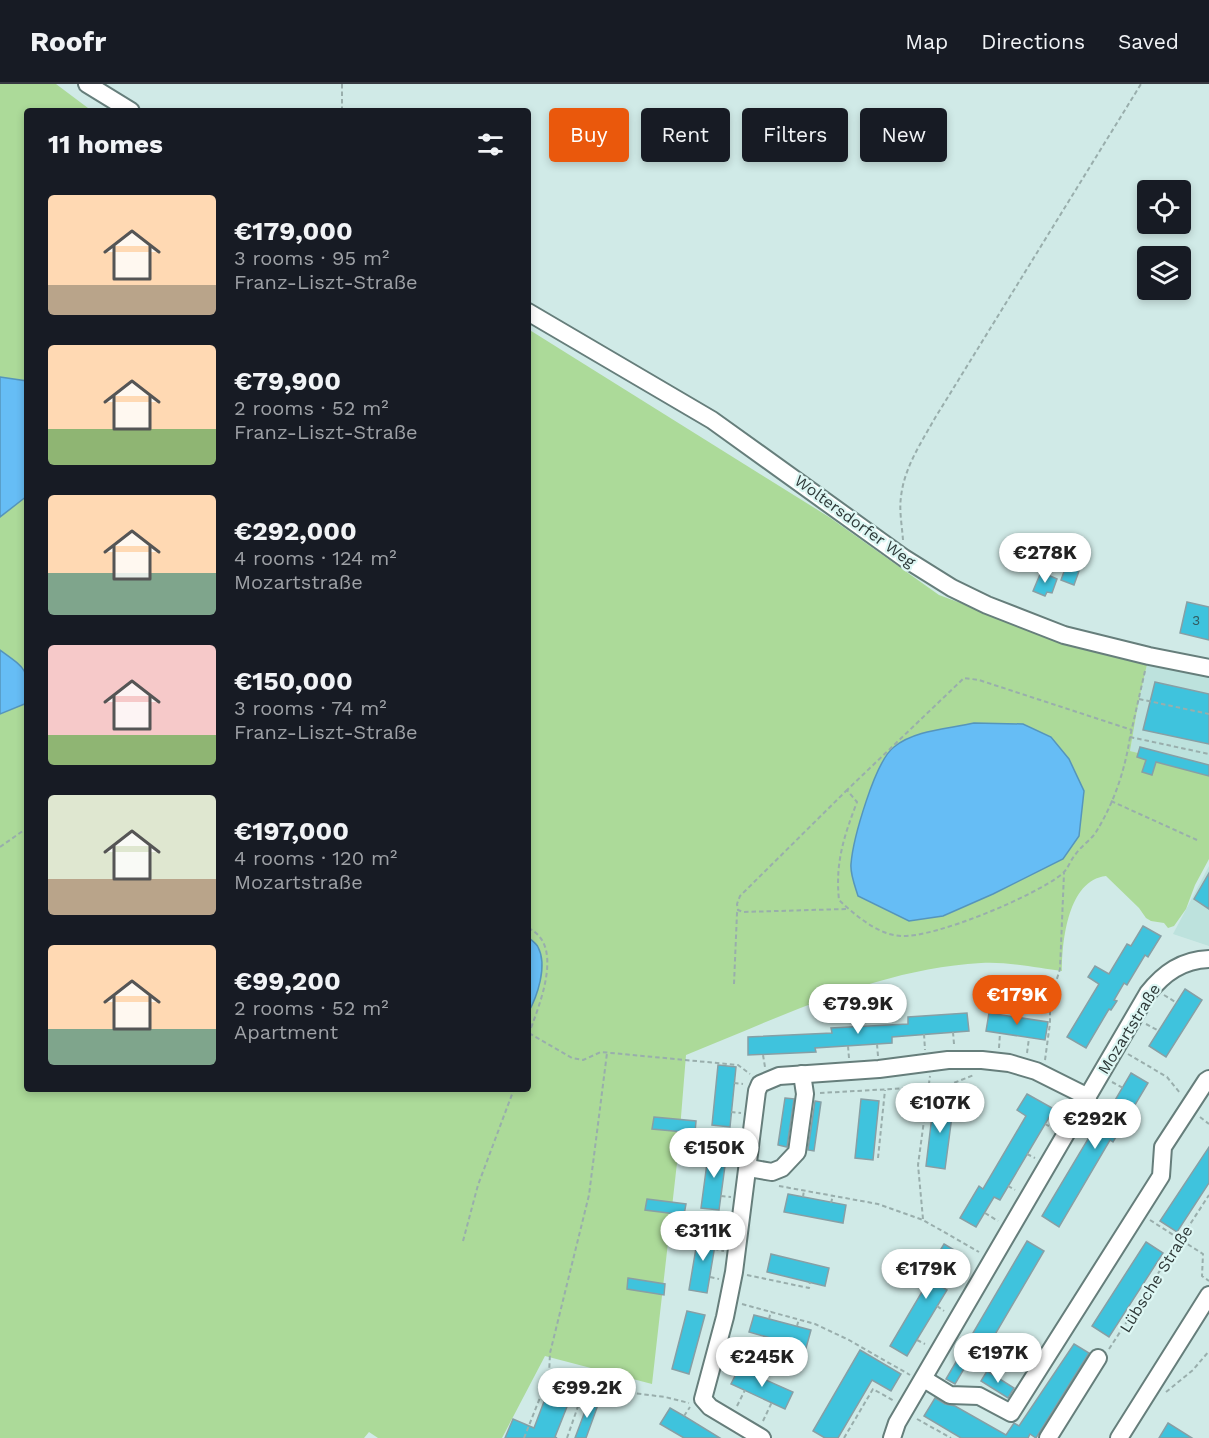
<!DOCTYPE html>
<html lang="en">
<head>
<meta charset="utf-8">
<style>
  :root { --surface:#171b24; --page:#242831; --text:#f1f3f6; --muted:#9ea1a6; --line:#363941; --accent:#ea580c }
  body { margin:0; font-family:"Work Sans",sans-serif; background:var(--page); color:var(--text); height:100vh; display:flex; flex-direction:column; font-size:22px; white-space:nowrap }
  * { box-sizing:border-box; margin:0 }
  p { font-size:20px; color:var(--muted) }
  .icon { flex:none; width:33px; height:33px; fill:none; stroke:currentColor; stroke-width:2; stroke-linecap:round; stroke-linejoin:round }
  .map { position:relative; flex:1; overflow:hidden }
  .drawer { position:absolute; left:24px; top:24px; width:507px; height:984px; display:flex; flex-direction:column; background:var(--surface); border-radius:6px; box-shadow:0 3px 9px #0003 }
  .drawer>* { flex:none }
  .top-card { position:absolute; left:549px; top:24px; width:570px; height:54px; display:flex; gap:12px }
  .tools { position:absolute; left:1137px; top:96px; display:grid; gap:12px }
  .tools a { display:grid; place-items:center; width:54px; height:54px; border-radius:6px; background:var(--surface); box-shadow:0 3px 9px #0003; font-size:30px }
  .price { position:absolute; translate:-50% -51px; padding:0 14px; border-radius:21px; background:#fff; color:#222; font-size:20px; line-height:39px; filter:drop-shadow(0 2px 3px #0008) }
  .price::after { content:''; position:absolute; left:50%; top:36px; width:18px; height:14px; margin-left:-9px; background:inherit; clip-path:polygon(0 0,100% 0,50% 100%) }
  .price.on { background:var(--accent); color:#fff }
  ul { padding:0; list-style:none }
  li { display:flex; align-items:center; gap:18px; height:150px; padding:0 24px }
  li span { display:grid; place-items:center; flex:none; width:168px; height:120px; border-radius:6px; color:#555 }
  li>.icon { margin-inline-start:auto }
  span .icon { width:72px; height:72px; fill:#fffc; stroke-width:1 }
  li b { font-size:26px }
  h2 { display:flex; justify-content:space-between; align-items:center; height:72px; padding:0 24px; font-size:26px }
  .tag { padding:0 21px; border-radius:6px; background:var(--surface); box-shadow:0 3px 9px #0003; font-size:21px; line-height:54px }
  .tag.on { background:var(--accent); color:#fff }
  header { display:flex; align-items:center; gap:36px; box-sizing:border-box; height:84px; padding:0 30px; background:var(--surface); border-bottom:2px solid var(--line) }
  header strong { font-size:28px }
  nav { display:flex; gap:33px; margin-inline-start:auto; font-size:21px }
  .map>svg:first-child { display:block }
  .built { fill:#bde2dd }
  .green { fill:#acda99 }
  .water { fill:#66bdf5; stroke:#5595bc; stroke-width:1.5 }
  .building { fill:#3fc3dd; stroke:#879fa5; stroke-width:1.5 }
  .lines { fill:none; stroke-linecap:round; stroke-linejoin:round }
  .minor-casing { stroke:#667e7b; stroke-width:20 }
  .path { stroke:#99aeac; stroke-width:2; stroke-dasharray:4.5 3; stroke-linecap:butt }
  .minor { stroke:#fff; stroke-width:16 }
  .labels { text-anchor:middle; dominant-baseline:central; stroke-width:4.5; stroke-linejoin:round; paint-order:stroke }
  .number-label { font-size:14px; fill:#325c61 }
  .street-label { font-size:16px; fill:#2e3938; stroke:#ddf7f4 }
</style>
</head>
<body>
<header>
<strong>Roofr</strong>
<nav><a>Map</a><a>Directions</a><a>Saved</a></nav>
</header>
<div class="map">
<svg width="1209" height="1354" viewBox="0 0 1209 1354">
  <rect width="100%" height="100%" fill="#d0eae7"/>
  <g class="built">
    <polygon points="1149,572 1209,584 1209,686 1130,667 1139,615"/>
    <polygon points="1209,782 1209,862 1173,850"/>
  </g>
  <path class="green" d="M0 0H56L92 27H27V1005H528V245L829 433 939 511 1042 549 1149 572 1139 615 1130 667 1209 686V775L1195 801 1186 825 1174 842 1168 844 1164 839 1151 837 1146 834 1139 824 1106 792C1068 796 1062 857 1062 887 1038 884 1004 877 981 879 877 885 781 933 686 971L678 1070 652 1300 545 1272 502 1354H378L369 1348 364 1354H0Z"/>
  <g class="water">
    <polygon points="0,293 27,297 27,412 0,433"/>
    <path d="M0 566C29 587 27 584 27 619L0 630Z"/>
    <path d="M974 639 1023 640 1051 653 1069 675 1084 707 1079 752 1063 775 993 810 943 832 909 837 858 812C855 802 850 790 851 780 853 755 875 677 894 663 915 646 948 645 974 639Z"/>
    <path d="M528 853C531 856 537 860 538 863 548 882 537 913 528 929Z"/>
  </g>
  <g class="building">
    <polygon points="1066,482 1079,487 1074,501 1061,496"/>
    <polygon points="1041,488 1057,495 1052,509 1047,508 1045,512 1033,507"/>
    <polygon points="1187,518 1209,523 1209,556 1180,549"/>
    <polygon points="1155,598 1209,610 1209,660 1143,646"/>
    <polygon points="1140,663 1209,681 1209,692 1156,678 1152,691 1142,688 1146,676 1137,673"/>
    <polygon points="1209,789 1209,825 1194,815"/>
    <polygon points="1143,842 1161,852 1148,873 1145,871 1127,901 1124,899 1114,916 1117,917 1111,926 1109,925 1086,964 1067,953 1099,900 1088,893 1095,882 1109,890 1127,860 1131,862"/>
    <polygon points="1185,905 1202,916 1166,973 1149,962"/>
    <polygon points="967,929 969,947 892,953 892,959 815,964 816,968 748,971 748,953 832,949 831,944 908,940 908,933"/>
    <polygon points="989,929 1048,938 1045,956 986,947"/>
    <polygon points="718,981 736,983 730,1043 712,1041"/>
    <polygon points="1131,989 1148,999 1113,1058 1110,1056 1059,1143 1042,1132 1094,1045 1097,1047"/>
    <polygon points="1027,1010 1054,1025 1000,1116 994,1113 976,1143 960,1134 979,1102 983,1105 1026,1032 1017,1026"/>
    <polygon points="785,1014 794,1015 787,1063 778,1061"/>
    <polygon points="861,1015 879,1017 873,1076 855,1074"/>
    <polygon points="934,1015 954,1017 945,1085 926,1082"/>
    <polygon points="815,1017 821,1018 814,1067 808,1066"/>
    <polygon points="654,1033 696,1037 695,1049 652,1045"/>
    <polygon points="1209,1063 1209,1099 1177,1148 1160,1137"/>
    <polygon points="709,1064 727,1067 719,1126 701,1124"/>
    <polygon points="788,1110 846,1121 843,1139 784,1128"/>
    <polygon points="647,1115 686,1120 684,1131 645,1126"/>
    <polygon points="699,1146 717,1149 707,1209 689,1206"/>
    <polygon points="1027,1157 1044,1167 976,1283 968,1278 955,1300 946,1295"/>
    <polygon points="1146,1158 1163,1169 1109,1253 1092,1242"/>
    <polygon points="944,1160 961,1170 942,1203 947,1206 907,1272 890,1262 929,1196 924,1193"/>
    <polygon points="771,1170 829,1184 825,1202 767,1188"/>
    <polygon points="628,1194 665,1200 664,1211 627,1205"/>
    <polygon points="687,1227 705,1231 689,1290 672,1285"/>
    <polygon points="754,1231 811,1246 806,1264 749,1248"/>
    <polygon points="1074,1260 1089,1269 1036,1354 1030,1350 1028,1354 961,1354 924,1332 935,1314 945,1320 955,1322 1006,1351 1014,1339 1019,1342"/>
    <polygon points="860,1266 901,1290 891,1307 872,1296 838,1354 825,1354 813,1347"/>
    <polygon points="739,1284 793,1308 785,1325 731,1300"/>
    <polygon points="556,1286 578,1295 555,1353 557,1354 505,1354 513,1335 534,1344"/>
    <polygon points="987,1287 1014,1304 1008,1314 981,1297"/>
    <polygon points="590,1314 599,1318 586,1354 575,1354"/>
    <polygon points="670,1324 684,1332 720,1354 684,1354 660,1340"/>
    <polygon points="1168,1339 1192,1354 1159,1354"/>
  </g>
  <g class="lines">
    <defs>
      <g id="minor">
        <polyline points="87,0 131,27"/>
        <polyline points="528,228 712,336 904,474 952,504 987,521 1064,551 1149,572 1209,584"/>
        <polyline points="749,1084 772,1088 782,1084 797,1068 805,1010 802,990"/>
        <polyline points="924,1295 950,1311 979,1312 1011,1329 1161,1092 1163,1063 1206,997 1209,995"/>
        <polyline points="762,1354 710,1323 703,1315 725,1233 734,1188 757,1007 760,1000 779,992 879,985 948,976 982,976 1009,979 1036,987 1088,1013"/>
        <path d="M892 1354 897 1339 1148 909C1164 889 1182 876 1209 875"/>
        <polyline points="1048,1354 1098,1274"/>
        <polyline points="1119,1354 1209,1211"/>
      </g>
    </defs>
    <use href="#minor" class="minor-casing"/>
    <g class="path">
      <polyline points="342,0 342,27"/>
      <path d="M903 456C902 442 899 426 901 413 904 384 921 359 935 334L1141 0"/>
      <polyline points="1145,587 1130,653 1209,670"/>
      <polyline points="1139,615 1209,630"/>
      <path d="M1130 653C1125 686 1114 719 1096 748 1091 756 1081 762 1075 771 1070 777 1068 785 1062 790 1035 812 935 854 901 852 878 851 855 831 839 816 835 779 844 752 857 718L847 706 964 594 979 596 1132 646"/>
      <polyline points="1111,717 1197,756"/>
      <polyline points="0,763 27,744"/>
      <polyline points="846,825 743,828 738,826 737,820 740,812 847,706"/>
      <path d="M528 844C566 861 538 924 528 952"/>
      <polyline points="734,900 737,829 738,826"/>
      <polyline points="1164,911 1177,919"/>
      <polyline points="1146,940 1159,947"/>
      <polyline points="953,948 954,960"/>
      <polyline points="529,949 572,974 583,976 601,968 738,981 750,990"/>
      <polyline points="924,950 925,966"/>
      <polyline points="877,960 878,972"/>
      <polyline points="848,962 849,974"/>
      <polyline points="999,964 1000,949"/>
      <polyline points="1027,969 1029,954"/>
      <polyline points="1128,970 1167,993 1180,1009"/>
      <polyline points="763,971 765,983"/>
      <polyline points="1045,976 1050,939 1050,917 1060,885 1064,789"/>
      <polyline points="1112,998 1123,1004"/>
      <polyline points="734,999 743,1000"/>
      <polyline points="820,1009 946,1002 974,991"/>
      <polyline points="1095,1026 1105,1032"/>
      <polyline points="731,1028 741,1029"/>
      <polyline points="1200,1033 1209,1040"/>
      <polyline points="1045,1040 1052,1044"/>
      <polyline points="1027,1070 1035,1074"/>
      <polyline points="878,1074 885,1006"/>
      <polyline points="779,1102 878,1120 923,1136 979,1168"/>
      <polyline points="1008,1102 1015,1106"/>
      <polyline points="721,1112 731,1113"/>
      <polyline points="803,1113 804,1106"/>
      <polyline points="831,1119 833,1111"/>
      <polyline points="985,1129 998,1137"/>
      <polyline points="923,1135 918,1081 930,992"/>
      <polyline points="1150,1136 1203,1170 1202,1192 1209,1197"/>
      <polyline points="463,1157 478,1101 514,1005"/>
      <polyline points="714,1165 724,1167"/>
      <polyline points="951,1187 963,1195"/>
      <polyline points="747,1191 809,1204 810,1198"/>
      <polyline points="710,1193 719,1195"/>
      <polyline points="742,1220 815,1240 849,1256 910,1291"/>
      <polyline points="937,1222 944,1227"/>
      <polyline points="769,1235 771,1227"/>
      <polyline points="797,1242 799,1235"/>
      <polyline points="917,1256 925,1260"/>
      <polyline points="1109,1265 1209,1111"/>
      <polyline points="1166,1308 1193,1286 1209,1267"/>
      <polyline points="737,1322 745,1306"/>
      <polyline points="684,1332 690,1323"/>
      <polyline points="917,1335 951,1354"/>
      <polyline points="763,1337 772,1318"/>
      <polyline points="524,1354 549,1291 550,1269 589,1111 607,969"/>
      <polyline points="567,1354 584,1305 601,1305 665,1313 689,1319"/>
      <polyline points="844,1354 873,1305 894,1317"/>
    </g>
    <use href="#minor" class="minor"/>
  </g>
  <g class="labels">
    <g class="number-label">
      <text x="1196" y="536">3</text>
    </g>
    <g class="street-label">
      <text transform="translate(855 437) rotate(36)">Woltersdorfer Weg</text>
      <text transform="translate(1129 945) rotate(-58)">Mozartstraße</text>
      <text transform="translate(1156 1195) rotate(-58)">Lübsche Straße</text>
    </g>
  </g>
</svg>
<div class="tools">
<a><svg class="icon" aria-label="locate" viewBox="0 0 24 24"><circle cx="12" cy="12" r="6"/><path d="M12 2v4M12 18v4M2 12h4M18 12h4"/></svg></a>
<a><svg class="icon" aria-label="layers" viewBox="0 0 24 24"><path d="M12 4l9 5-9 5-9-5zM3 14l9 5 9-5"/></svg></a>
</div>
<b class="price" style="left:1045px;top:500px">€278K</b>
<b class="price on" style="left:1017px;top:942px">€179K</b>
<b class="price" style="left:858px;top:951px">€79.9K</b>
<b class="price" style="left:940px;top:1050px">€107K</b>
<b class="price" style="left:1095px;top:1066px">€292K</b>
<b class="price" style="left:714px;top:1095px">€150K</b>
<b class="price" style="left:703px;top:1178px">€311K</b>
<b class="price" style="left:926px;top:1216px">€179K</b>
<b class="price" style="left:998px;top:1300px">€197K</b>
<b class="price" style="left:762px;top:1304px">€245K</b>
<b class="price" style="left:587px;top:1335px">€99.2K</b>
<div class="top-card">
<a class="tag on">Buy</a>
<a class="tag">Rent</a>
<a class="tag">Filters</a>
<a class="tag">New</a>
</div>
<section class="drawer">
<h2>11 homes<svg class="icon" aria-label="filters" viewBox="0 0 24 24"><path d="M4 7h16M4 17h16"/><circle cx="9" cy="7" r="2"/><circle cx="15" cy="17" r="2"/></svg></h2>
<ul>
<li><span style="background:linear-gradient(#ffd9b3 75%,#b9a48a 0)"><svg class="icon" aria-label="home" viewBox="0 0 24 24"><path d="M3 11l9-7 9 7M6 9v11h12V9"/></svg></span><div><b>€179,000</b><p>3 rooms · 95 m²</p><p>Franz-Liszt-Straße</p></div></li>
<li><span style="background:linear-gradient(#ffd9b3 70%,#8fb573 0)"><svg class="icon" aria-label="home" viewBox="0 0 24 24"><path d="M3 11l9-7 9 7M6 9v11h12V9"/></svg></span><div><b>€79,900</b><p>2 rooms · 52 m²</p><p>Franz-Liszt-Straße</p></div></li>
<li><span style="background:linear-gradient(#ffd9b3 65%,#7fa58c 0)"><svg class="icon" aria-label="home" viewBox="0 0 24 24"><path d="M3 11l9-7 9 7M6 9v11h12V9"/></svg></span><div><b>€292,000</b><p>4 rooms · 124 m²</p><p>Mozartstraße</p></div></li>
<li><span style="background:linear-gradient(#f6c9c9 75%,#8fb573 0)"><svg class="icon" aria-label="home" viewBox="0 0 24 24"><path d="M3 11l9-7 9 7M6 9v11h12V9"/></svg></span><div><b>€150,000</b><p>3 rooms · 74 m²</p><p>Franz-Liszt-Straße</p></div></li>
<li><span style="background:linear-gradient(#dfe7d0 70%,#b9a48a 0)"><svg class="icon" aria-label="home" viewBox="0 0 24 24"><path d="M3 11l9-7 9 7M6 9v11h12V9"/></svg></span><div><b>€197,000</b><p>4 rooms · 120 m²</p><p>Mozartstraße</p></div></li>
<li><span style="background:linear-gradient(#ffd9b3 70%,#7fa58c 0)"><svg class="icon" aria-label="home" viewBox="0 0 24 24"><path d="M3 11l9-7 9 7M6 9v11h12V9"/></svg></span><div><b>€99,200</b><p>2 rooms · 52 m²</p><p>Apartment</p></div></li>
</ul>
</section>
</div>
</body>
</html>
